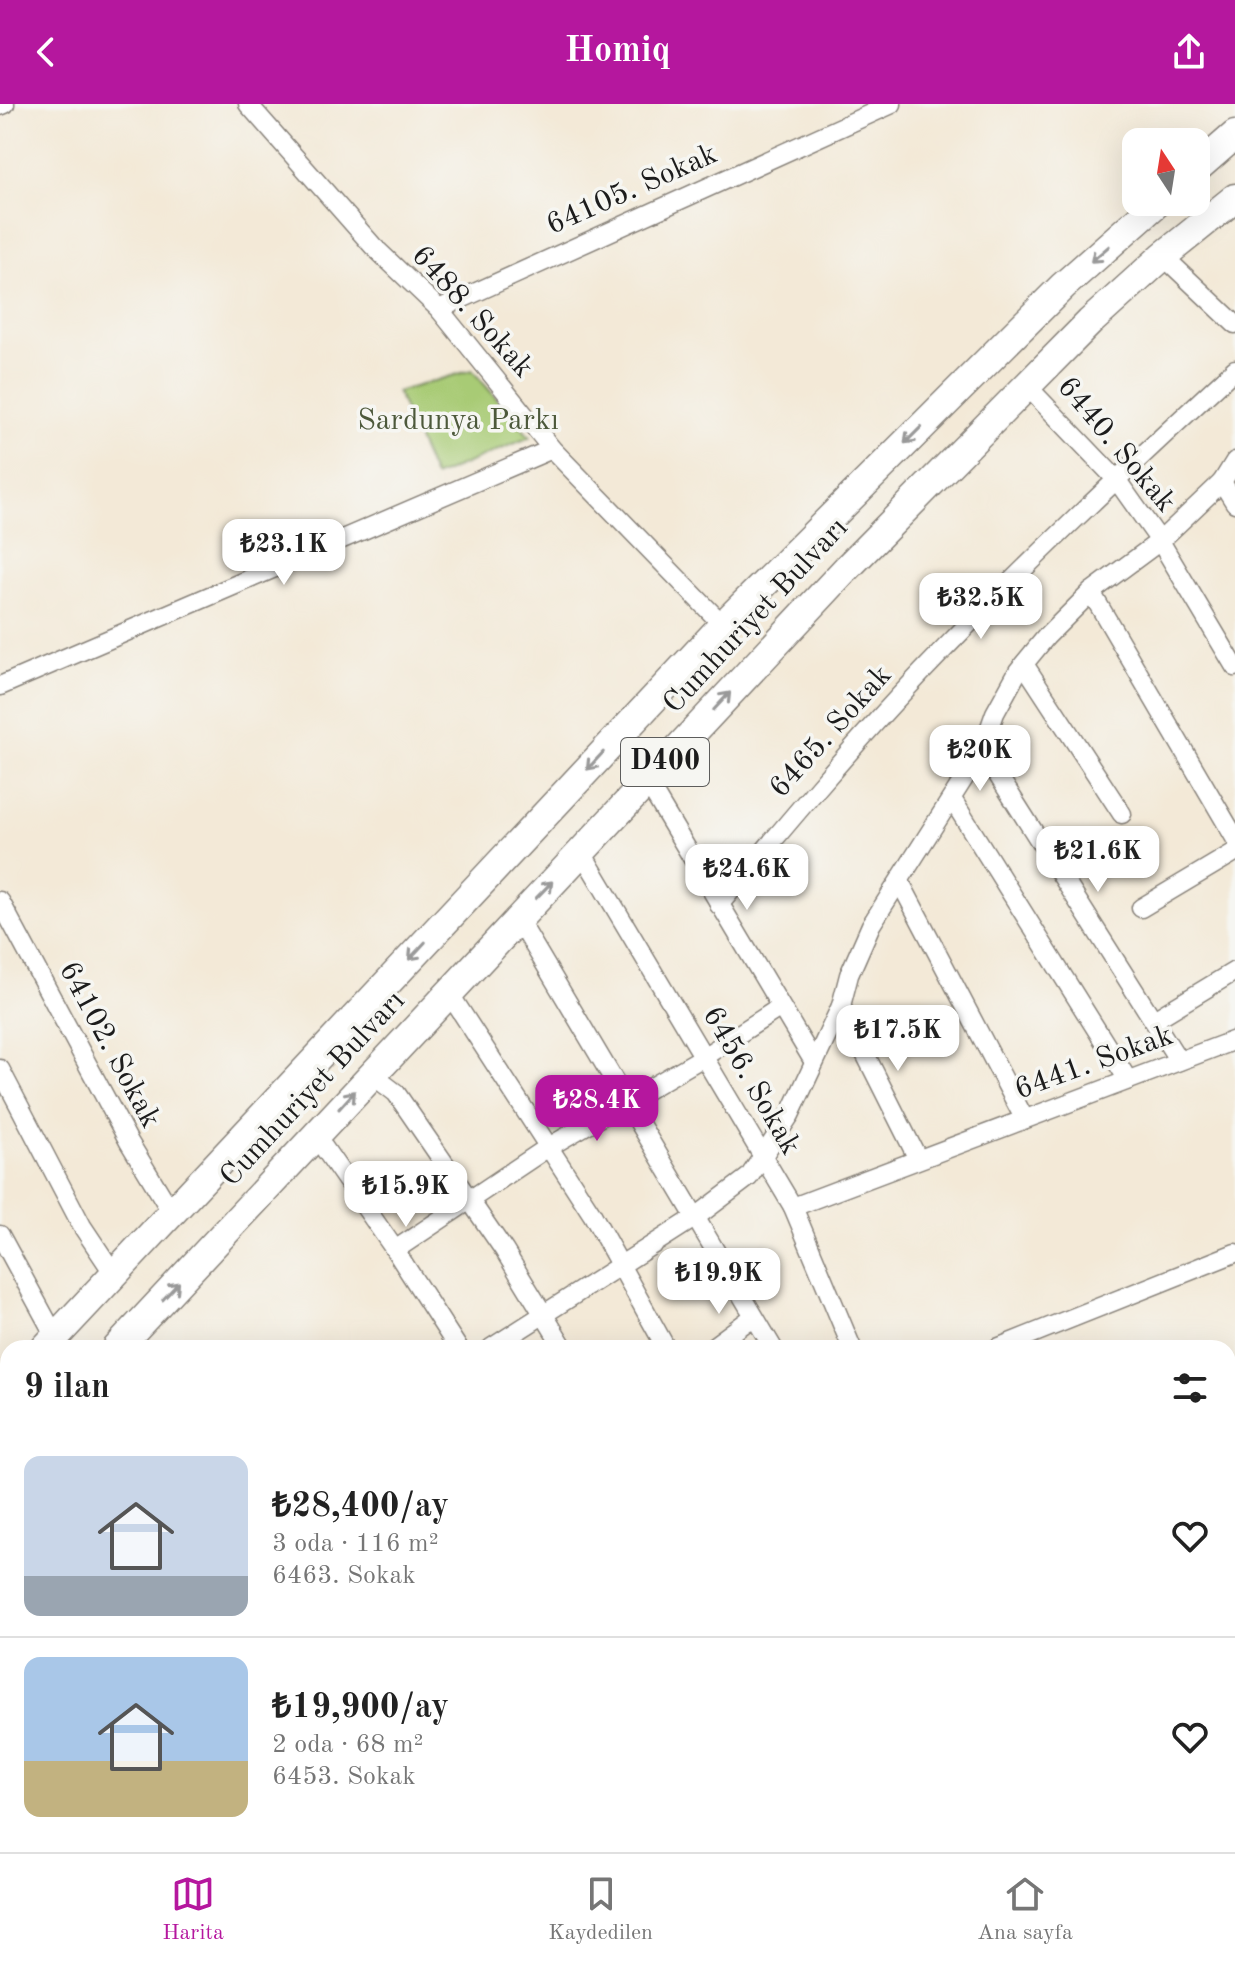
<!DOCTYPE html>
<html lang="tr">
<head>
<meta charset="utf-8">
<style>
  :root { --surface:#fff; --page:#f6f6f6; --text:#222; --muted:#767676; --line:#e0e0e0; --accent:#b5179e }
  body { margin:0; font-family:"Old Standard TT",serif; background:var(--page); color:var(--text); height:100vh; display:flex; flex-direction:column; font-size:30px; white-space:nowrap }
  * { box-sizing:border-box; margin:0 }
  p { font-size:26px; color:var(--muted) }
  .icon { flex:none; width:44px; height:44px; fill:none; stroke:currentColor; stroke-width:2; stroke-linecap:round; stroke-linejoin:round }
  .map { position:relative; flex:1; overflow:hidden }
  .side { position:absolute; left:0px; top:1236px; width:1236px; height:512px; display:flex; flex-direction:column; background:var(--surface); border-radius:24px 24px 0 0; box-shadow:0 8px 32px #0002 }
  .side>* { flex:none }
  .needle { width:52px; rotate:348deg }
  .tools { position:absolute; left:1122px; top:24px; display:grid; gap:16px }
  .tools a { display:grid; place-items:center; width:88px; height:88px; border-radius:16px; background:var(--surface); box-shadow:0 8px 32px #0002; font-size:40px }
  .price { position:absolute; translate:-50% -68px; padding:0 18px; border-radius:16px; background:#fff; color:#222; font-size:26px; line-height:52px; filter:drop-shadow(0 2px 4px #0008) }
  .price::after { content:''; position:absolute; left:50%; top:48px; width:24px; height:18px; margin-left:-12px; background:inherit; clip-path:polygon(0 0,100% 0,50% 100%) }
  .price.current { background:var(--accent); color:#fff }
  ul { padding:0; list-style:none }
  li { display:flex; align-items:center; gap:24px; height:200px; padding:0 24px }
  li+li { border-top:2px solid var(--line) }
  li span { display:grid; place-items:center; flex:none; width:224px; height:160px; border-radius:16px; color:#555 }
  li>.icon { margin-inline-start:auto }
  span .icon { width:96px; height:96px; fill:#fffc; stroke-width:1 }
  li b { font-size:34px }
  h2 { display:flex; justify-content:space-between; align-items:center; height:96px; padding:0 24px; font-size:34px }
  header { display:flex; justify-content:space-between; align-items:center; height:104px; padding:0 24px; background:var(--accent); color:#fff; font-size:36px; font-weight:700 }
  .menu { display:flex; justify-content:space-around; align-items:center; height:112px; border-top:2px solid var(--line); background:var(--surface); font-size:22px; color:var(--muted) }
  .menu a { display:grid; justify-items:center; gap:4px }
  .menu .current { color:var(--accent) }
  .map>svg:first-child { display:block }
  .green { fill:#a8cb74; stroke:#627448; stroke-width:2 }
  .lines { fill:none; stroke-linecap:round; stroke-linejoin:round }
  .minor-casing { stroke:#88827a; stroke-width:21 }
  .highway-casing { stroke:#88827a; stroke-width:31 }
  .minor { stroke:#fff; stroke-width:18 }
  .highway { stroke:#fff; stroke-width:28 }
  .oneway { stroke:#999 }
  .labels { text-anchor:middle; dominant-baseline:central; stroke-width:7; stroke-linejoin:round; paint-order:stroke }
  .shield { fill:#f6f6f2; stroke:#5d5d5c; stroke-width:2 }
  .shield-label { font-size:28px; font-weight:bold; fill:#1c1c1c }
  .street-label { font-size:30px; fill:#1c1c1c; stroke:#f6f6f2 }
  .park-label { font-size:30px; fill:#4d593b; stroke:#f6f6f2 }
</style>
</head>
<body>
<header><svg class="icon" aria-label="back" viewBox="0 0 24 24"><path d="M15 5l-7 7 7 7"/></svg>Homiq<svg class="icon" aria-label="share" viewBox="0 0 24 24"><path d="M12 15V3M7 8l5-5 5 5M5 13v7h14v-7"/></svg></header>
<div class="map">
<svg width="1235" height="1748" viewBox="0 0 1235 1748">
  <rect width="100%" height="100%" fill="#f6f6f2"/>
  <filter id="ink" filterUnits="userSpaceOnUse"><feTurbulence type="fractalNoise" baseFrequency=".0125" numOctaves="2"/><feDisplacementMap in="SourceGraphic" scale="16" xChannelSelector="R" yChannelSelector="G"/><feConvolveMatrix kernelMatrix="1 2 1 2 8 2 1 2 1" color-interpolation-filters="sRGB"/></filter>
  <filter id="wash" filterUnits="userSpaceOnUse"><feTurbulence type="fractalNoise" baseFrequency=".006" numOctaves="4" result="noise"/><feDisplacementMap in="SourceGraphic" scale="32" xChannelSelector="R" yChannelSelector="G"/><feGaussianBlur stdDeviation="1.8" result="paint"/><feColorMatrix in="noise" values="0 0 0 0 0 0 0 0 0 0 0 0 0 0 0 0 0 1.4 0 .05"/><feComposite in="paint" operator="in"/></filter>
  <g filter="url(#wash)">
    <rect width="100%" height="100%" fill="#f3e9d7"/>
    <g class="green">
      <polygon points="472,266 530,333 434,373 397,288"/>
      <polygon points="1235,1324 1235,1374 1228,1377 1228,1327"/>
      <polygon points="8,1387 8,1452 0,1456 0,1395"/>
    </g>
  </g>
  <g filter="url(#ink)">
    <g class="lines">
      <defs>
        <g id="minor">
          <polyline points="248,0 373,142 439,205 552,345 723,521"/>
          <polyline points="0,2 5,0"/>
          <polyline points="1163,152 1235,220"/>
          <polyline points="439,205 892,0"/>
          <polyline points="1026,281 1116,375 1160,437 1235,563"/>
          <polyline points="1222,378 1235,399"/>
          <polyline points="1091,488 1235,734"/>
          <polyline points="1024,560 1122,710"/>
          <polyline points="0,582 552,345"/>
          <polyline points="982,646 1179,957"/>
          <polyline points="647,678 814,958"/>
          <polyline points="952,695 1128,976"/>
          <polyline points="581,747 793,1103 852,1244"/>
          <polyline points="900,778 1024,1014"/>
          <polyline points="0,797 129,1038 172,1109"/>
          <path d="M719 801C785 722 851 643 922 568 1022 463 1128 364 1235 265"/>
          <polyline points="1141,804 1235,748"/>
          <polyline points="517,813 773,1244"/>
          <polyline points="449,889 592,1110 666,1244"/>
          <polyline points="841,902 918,1055"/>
          <polyline points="1154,916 1235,867"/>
          <polyline points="0,965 82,1122 114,1170"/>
          <polyline points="371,970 396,989 504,1146 564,1244"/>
          <polyline points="315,1031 395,1146 458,1244"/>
          <polyline points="793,1103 1235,936"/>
          <polyline points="0,1131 55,1232"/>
          <polyline points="395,1146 547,1044 705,952 779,904"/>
          <polyline points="491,1244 696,1113 749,1073 790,1011 841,902 849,871 871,821 982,646 995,609 1018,567 1046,533 1091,488 1160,437 1222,378 1235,357"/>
          <polyline points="711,1244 753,1213"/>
          <polyline points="997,1244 1235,1149"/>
          <polyline points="0,1469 8,1465"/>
          <polyline points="0,1566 8,1564"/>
          <polyline points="1228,1608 1235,1605"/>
          <polyline points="0,1661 8,1660"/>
          <polyline points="233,1748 280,1740"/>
          <polyline points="326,1748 327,1740"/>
        </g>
        <g id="highway">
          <polyline points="1196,65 1235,31"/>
          <polyline points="45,1244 723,521 1063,182 1158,98"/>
          <polyline points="117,1244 847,464 1090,218 1163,152 1235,94"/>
          <polyline points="0,1293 8,1284"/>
          <polyline points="0,1366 8,1357"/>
        </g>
      </defs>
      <use href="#minor" class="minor-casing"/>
      <use href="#highway" class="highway-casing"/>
      <use href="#minor" class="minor"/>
      <use href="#highway" class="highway"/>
    </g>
    <defs><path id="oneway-shaft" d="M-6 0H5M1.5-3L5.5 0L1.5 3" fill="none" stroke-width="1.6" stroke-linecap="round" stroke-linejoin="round" transform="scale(2)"/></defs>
    <g class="oneway">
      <use href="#oneway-shaft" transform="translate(1100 150) rotate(139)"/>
      <use href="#oneway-shaft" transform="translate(913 331) rotate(135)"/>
      <use href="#oneway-shaft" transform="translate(722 597) rotate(-47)"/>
      <use href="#oneway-shaft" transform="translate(595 657) rotate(133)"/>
      <use href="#oneway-shaft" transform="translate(544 786) rotate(-46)"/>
      <use href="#oneway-shaft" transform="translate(417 847) rotate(133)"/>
      <use href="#oneway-shaft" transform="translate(347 996) rotate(-48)"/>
      <use href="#oneway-shaft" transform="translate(171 1187) rotate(-47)"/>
    </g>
  </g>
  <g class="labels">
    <rect class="shield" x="621" y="634" width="88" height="48" rx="6"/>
    <g class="shield-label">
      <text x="665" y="658">D400</text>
    </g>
    <g class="street-label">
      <text transform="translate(632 86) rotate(-24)">64105. Sokak</text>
      <text transform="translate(472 208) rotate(48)">6488. Sokak</text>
      <text transform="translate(1116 341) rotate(50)">6440. Sokak</text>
      <text transform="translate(756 512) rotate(-47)">Cumhuriyet Bulvarı</text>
      <text transform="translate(831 628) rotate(-48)">6465. Sokak</text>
      <text transform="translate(109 941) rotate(62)">64102. Sokak</text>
      <text transform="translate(1094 959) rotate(-20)">6441. Sokak</text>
      <text transform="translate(751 977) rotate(60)">6456. Sokak</text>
      <text transform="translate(313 985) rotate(-47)">Cumhuriyet Bulvarı</text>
    </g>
    <g class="park-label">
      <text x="458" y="317">Sardunya Parkı</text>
    </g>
  </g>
</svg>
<div class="tools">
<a><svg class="needle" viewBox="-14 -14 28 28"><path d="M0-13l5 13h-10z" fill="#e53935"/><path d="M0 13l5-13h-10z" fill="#767676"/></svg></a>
</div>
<b class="price" style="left:284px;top:483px">₺23.1K</b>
<b class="price" style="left:981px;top:537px">₺32.5K</b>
<b class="price" style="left:980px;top:689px">₺20K</b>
<b class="price" style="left:1098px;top:790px">₺21.6K</b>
<b class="price" style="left:747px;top:808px">₺24.6K</b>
<b class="price" style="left:898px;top:969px">₺17.5K</b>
<b class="price current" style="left:597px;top:1039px">₺28.4K</b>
<b class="price" style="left:406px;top:1125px">₺15.9K</b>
<b class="price" style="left:719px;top:1212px">₺19.9K</b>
<section class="side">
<h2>9 ilan<svg class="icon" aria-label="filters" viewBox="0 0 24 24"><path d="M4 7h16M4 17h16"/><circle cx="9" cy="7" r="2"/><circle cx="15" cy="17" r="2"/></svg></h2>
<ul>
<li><span style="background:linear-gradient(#c9d6e8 75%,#9aa5b1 0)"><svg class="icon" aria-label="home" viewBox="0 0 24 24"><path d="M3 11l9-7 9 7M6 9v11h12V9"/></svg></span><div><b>₺28,400/ay</b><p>3 oda · 116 m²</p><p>6463. Sokak</p></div><svg class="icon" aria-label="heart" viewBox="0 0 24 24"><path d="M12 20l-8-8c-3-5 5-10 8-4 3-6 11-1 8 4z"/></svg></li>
<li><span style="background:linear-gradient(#a9c7e8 65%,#c2b280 0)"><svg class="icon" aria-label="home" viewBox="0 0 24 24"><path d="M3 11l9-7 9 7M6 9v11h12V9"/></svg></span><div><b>₺19,900/ay</b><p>2 oda · 68 m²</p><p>6453. Sokak</p></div><svg class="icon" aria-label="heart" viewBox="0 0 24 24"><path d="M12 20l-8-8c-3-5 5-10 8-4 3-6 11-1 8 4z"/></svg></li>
</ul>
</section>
</div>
<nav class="menu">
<a class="current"><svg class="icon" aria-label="map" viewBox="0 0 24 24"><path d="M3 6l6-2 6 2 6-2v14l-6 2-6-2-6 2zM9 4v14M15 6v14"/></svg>Harita</a>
<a><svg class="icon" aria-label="saved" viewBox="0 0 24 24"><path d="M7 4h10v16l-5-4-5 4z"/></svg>Kaydedilen</a>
<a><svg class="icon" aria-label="home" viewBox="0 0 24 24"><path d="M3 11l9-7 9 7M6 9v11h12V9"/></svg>Ana sayfa</a>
</nav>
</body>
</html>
